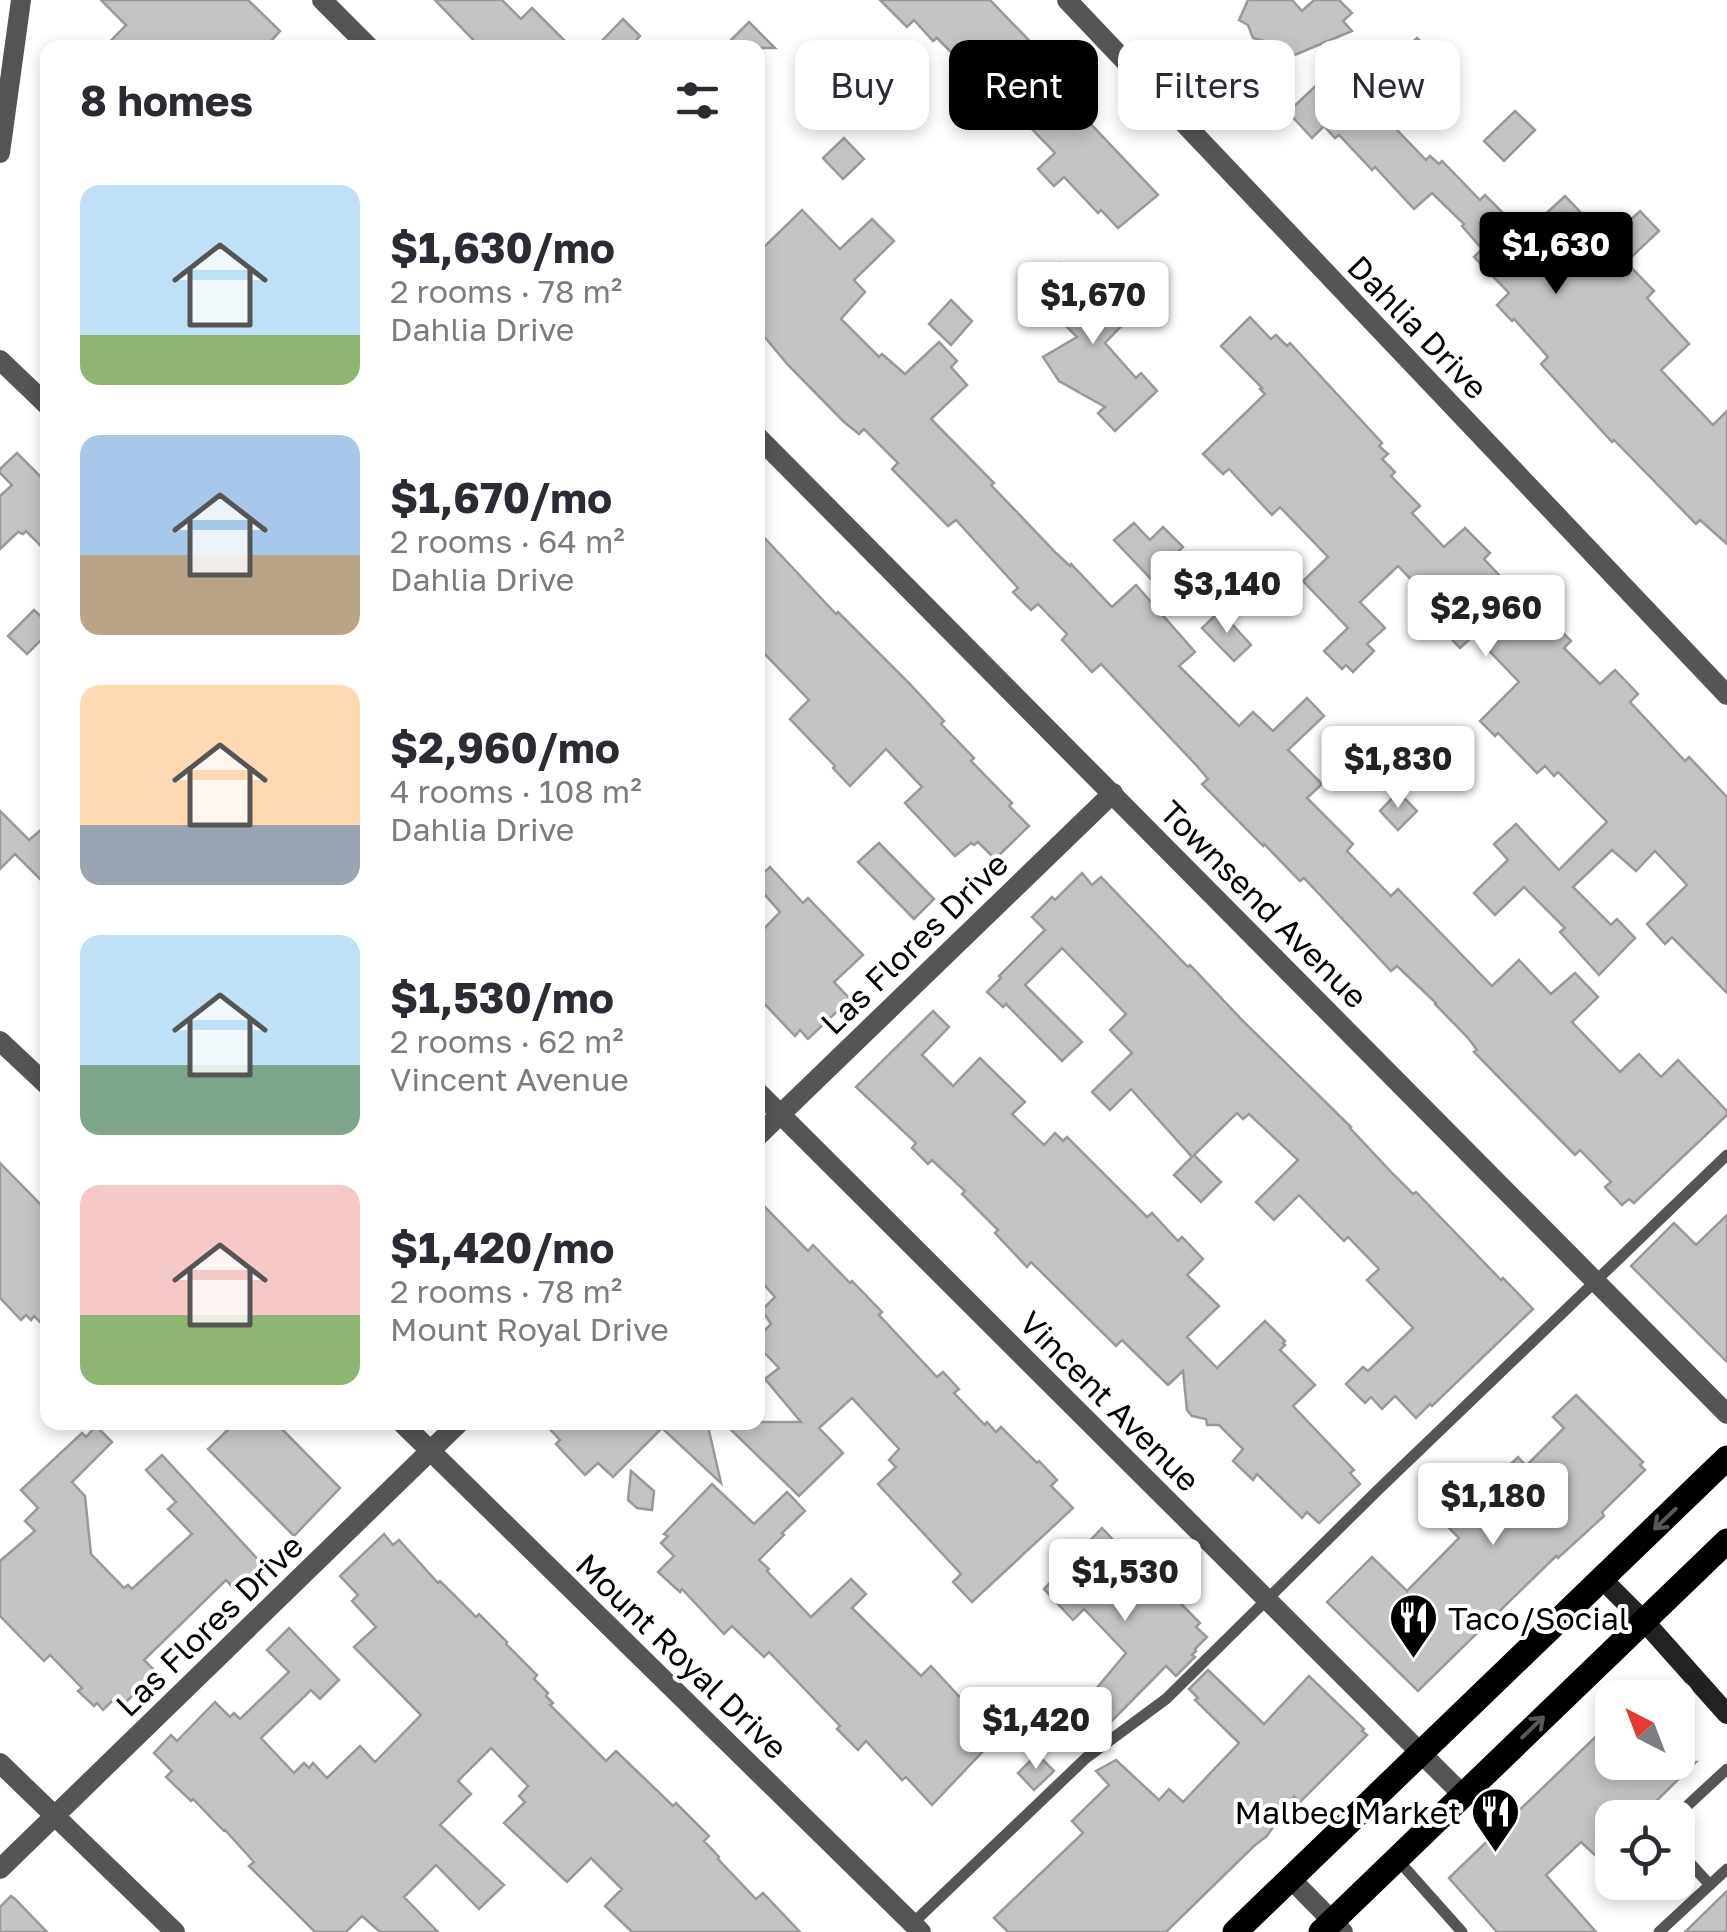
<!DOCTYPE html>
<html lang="en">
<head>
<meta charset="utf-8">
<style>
  :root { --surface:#fff; --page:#f2f2f3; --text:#2b2b33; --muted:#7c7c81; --accent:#000 }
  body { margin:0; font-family:"Golos Text",sans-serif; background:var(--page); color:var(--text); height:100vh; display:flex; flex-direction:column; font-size:38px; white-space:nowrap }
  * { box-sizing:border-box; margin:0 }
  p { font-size:32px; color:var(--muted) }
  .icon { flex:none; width:55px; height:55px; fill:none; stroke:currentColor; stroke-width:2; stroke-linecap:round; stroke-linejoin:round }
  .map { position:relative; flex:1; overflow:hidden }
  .side { position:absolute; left:40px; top:40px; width:725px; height:1390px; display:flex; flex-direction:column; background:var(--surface); border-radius:20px; box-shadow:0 5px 15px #0003 }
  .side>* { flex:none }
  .hud { position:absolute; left:795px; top:40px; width:780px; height:90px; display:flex; gap:20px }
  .needle { width:65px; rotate:318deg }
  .buttons { position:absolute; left:1595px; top:1680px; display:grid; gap:20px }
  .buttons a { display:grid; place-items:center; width:100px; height:100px; border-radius:20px; background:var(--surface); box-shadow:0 5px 15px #0003; font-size:50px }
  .price { position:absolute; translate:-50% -85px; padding:0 22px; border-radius:10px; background:#fff; color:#222; font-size:32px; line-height:65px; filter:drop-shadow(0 2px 5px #0008) }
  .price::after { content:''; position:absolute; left:50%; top:60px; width:30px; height:22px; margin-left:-15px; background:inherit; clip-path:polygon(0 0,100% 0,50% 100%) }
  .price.selected { background:var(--accent); color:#fff }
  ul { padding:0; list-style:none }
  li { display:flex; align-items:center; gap:30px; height:250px; padding:0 40px }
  li span { display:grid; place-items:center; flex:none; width:280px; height:200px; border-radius:20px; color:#555 }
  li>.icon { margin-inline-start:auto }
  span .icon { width:120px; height:120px; fill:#fffc; stroke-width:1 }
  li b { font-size:42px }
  h2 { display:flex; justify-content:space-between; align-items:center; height:120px; padding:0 40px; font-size:42px }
  .pill { padding:0 35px; border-radius:20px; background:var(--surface); box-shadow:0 5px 15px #0003; font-size:35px; line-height:90px }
  .pill.selected { background:var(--accent); color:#fff }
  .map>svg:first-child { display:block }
  .building { fill:#c4c4c4; stroke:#999; stroke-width:2.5 }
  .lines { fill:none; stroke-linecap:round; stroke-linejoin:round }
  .lane { stroke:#555; stroke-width:11 }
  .street { stroke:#555; stroke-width:20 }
  .secondary { stroke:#222; stroke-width:20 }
  .primary { stroke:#000; stroke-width:25 }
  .oneway { stroke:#595959 }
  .labels { text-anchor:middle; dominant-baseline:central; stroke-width:8; stroke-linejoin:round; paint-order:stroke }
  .street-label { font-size:32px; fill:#000; stroke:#fff }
  .poi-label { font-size:32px; fill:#000; stroke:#fff; text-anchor:start }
</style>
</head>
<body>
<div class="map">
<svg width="1727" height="1932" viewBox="0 0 1727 1932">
  <rect width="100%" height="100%" fill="#fff"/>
  <g class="building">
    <polygon points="101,0 248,0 280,31 265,48 104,48 126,25"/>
    <polygon points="435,0 502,0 521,19 532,8 572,48 481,48"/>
    <polygon points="880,0 990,0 1078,91 1078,98 1094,115 1088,121 1158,195 1118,228 1101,210 1098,213 1064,177 1054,186 1038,169 1055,153 1022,119 1020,121 937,38 933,41 914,20 907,27"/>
    <polygon points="1248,0 1292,0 1302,11 1314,0 1339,0 1352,13 1343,21 1352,31 1273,64 1264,41 1253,38 1248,25 1239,20"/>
    <polygon points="623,19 640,36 629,48 595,48"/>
    <polygon points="749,22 775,48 723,48"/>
    <polygon points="1417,38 1435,56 1411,80 1393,61"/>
    <polygon points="1362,42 1397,80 1372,104 1426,160 1430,156 1439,164 1442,161 1480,200 1485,195 1513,223 1515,221 1526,232 1565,196 1608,241 1640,211 1659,231 1626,262 1654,291 1647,298 1689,344 1661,370 1713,425 1727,411 1727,544 1700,520 1696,524 1614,440 1612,442 1541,364 1548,357 1514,319 1512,321 1497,305 1509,293 1474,257 1482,249 1462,226 1464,224 1432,193 1414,209 1375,167 1372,170 1339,135 1335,138 1324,126 1312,138 1288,112"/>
    <polygon points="1515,111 1535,130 1504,161 1484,141"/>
    <polygon points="844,138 864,159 843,179 823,158"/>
    <polygon points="802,210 840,249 872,219 894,241 854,280 865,292 841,319 879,357 882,354 905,374 939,342 957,361 951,367 967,385 931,419 994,483 991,485 1056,553 1070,566 1071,564 1112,607 1136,585 1195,652 1179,666 1239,726 1253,712 1273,731 1307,698 1324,716 1288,750 1322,784 1307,798 1353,844 1347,851 1391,896 1398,889 1492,986 1519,960 1551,994 1575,973 1598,997 1572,1022 1620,1072 1639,1054 1661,1077 1678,1060 1727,1111 1727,1115 1634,1203 1629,1199 1622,1205 1605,1187 1611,1182 1580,1150 1575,1155 1525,1104 1474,1052 1477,1050 1468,1038 1435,1004 1436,1003 1397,966 1391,971 1304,878 1300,881 1264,844 1263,846 1202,784 1208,779 1197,766 1101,664 1092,672 1062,640 1067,634 1038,604 1031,610 1013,592 1018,588 956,520 948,526 892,469 898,463 864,429 859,434 844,422 788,365 758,329 758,253"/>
    <polygon points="1060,263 1098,302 1111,290 1128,306 1131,304 1136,311 1105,343 1136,378 1141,373 1157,391 1115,431 1098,413 1105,407 1059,381 1043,357 1077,337 1031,291"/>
    <polygon points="951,300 972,321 951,345 929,324"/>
    <polygon points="1250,317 1271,339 1276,335 1287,346 1290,343 1382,443 1379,446 1388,454 1382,459 1395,472 1391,476 1420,506 1412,513 1444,547 1465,528 1490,553 1484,559 1517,594 1525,587 1544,607 1541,610 1571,641 1564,648 1600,684 1615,670 1638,694 1630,702 1685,761 1689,757 1727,797 1727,993 1672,937 1665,944 1647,924 1687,885 1655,851 1636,871 1612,850 1573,887 1611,925 1617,919 1635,938 1599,975 1560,932 1565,928 1524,887 1495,915 1474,893 1508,860 1494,844 1516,824 1559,870 1607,822 1558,772 1554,776 1545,766 1537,773 1498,733 1495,736 1480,721 1519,682 1474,635 1460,648 1444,631 1453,623 1398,566 1360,602 1385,628 1367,644 1374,651 1353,672 1346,665 1342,669 1324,651 1348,628 1303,581 1328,557 1280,507 1272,515 1229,469 1223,474 1203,454 1265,394 1260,389 1262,388 1221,346"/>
    <polygon points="17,453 48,484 48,553 26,531 23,534 18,532 0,549 0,496 12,485 0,473 0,469"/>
    <polygon points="1134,523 1150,540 1163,527 1183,547 1151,579 1114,540"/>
    <polygon points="758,531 836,614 838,612 910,684 944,721 941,724 974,758 971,761 1012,803 1009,806 1029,826 995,859 978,842 974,845 971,843 955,856 905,803 922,787 886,749 850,786 833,768 835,766 790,719 809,700 758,647"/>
    <polygon points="34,610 48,623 48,633 27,654 8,636"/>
    <polygon points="1220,611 1251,645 1234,661 1202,628"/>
    <polygon points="1398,792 1417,811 1398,830 1380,811"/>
    <polygon points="0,811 29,840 48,824 48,887 15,854 0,869"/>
    <polygon points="879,843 934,899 914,919 858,862"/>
    <polygon points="770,867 803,903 808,898 863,955 834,982 850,999 808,1039 800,1030 795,1036 758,997 758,935 780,912 758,887 758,878"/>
    <polygon points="1082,873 1092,885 1101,877 1188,967 1190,965 1242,1020 1351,1127 1350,1128 1393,1174 1413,1194 1416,1192 1501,1280 1503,1278 1533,1309 1432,1406 1430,1404 1416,1418 1395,1396 1382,1409 1371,1397 1365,1403 1346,1384 1363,1367 1368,1371 1413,1328 1367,1280 1379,1269 1348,1237 1344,1241 1299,1195 1274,1220 1256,1202 1298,1160 1249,1114 1243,1119 1237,1113 1194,1155 1221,1182 1201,1202 1174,1175 1192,1157 1131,1089 1110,1110 1092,1092 1132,1053 1110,1030 1126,1014 1062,948 1025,985 1082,1042 1062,1061 1006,1004 1003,1007 987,992 1001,978 999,976 1045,930 1032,917 1052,897 1055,900"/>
    <polygon points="933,1011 949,1027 922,1055 953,1086 980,1058 1025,1102 1012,1114 1044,1145 1055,1133 1063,1141 1067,1137 1147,1217 1152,1213 1178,1241 1182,1237 1203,1259 1187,1275 1219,1306 1187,1337 1217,1368 1265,1321 1285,1341 1283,1343 1285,1345 1280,1350 1315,1385 1293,1406 1354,1470 1350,1473 1360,1484 1319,1523 1307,1512 1302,1518 1257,1474 1253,1480 1233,1461 1243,1449 1219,1425 1207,1425 1206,1419 1192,1416 1187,1410 1183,1371 1168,1385 1122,1340 1116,1346 1031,1262 1027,1267 995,1233 998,1230 962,1194 965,1191 932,1160 928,1164 912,1148 916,1143 856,1087"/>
    <polygon points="0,1163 48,1212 48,1330 34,1316 31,1320 26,1315 21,1320 0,1298"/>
    <polygon points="758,1200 808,1251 813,1245 850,1283 852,1281 882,1312 879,1315 937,1377 943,1372 959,1389 954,1393 985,1425 987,1422 996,1432 1001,1427 1037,1463 1039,1461 1057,1480 1051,1486 1073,1508 972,1602 953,1582 961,1574 878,1484 896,1467 889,1460 899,1449 852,1398 819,1428 843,1453 799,1496 723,1422 801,1422 765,1379 779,1368 758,1346 758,1337 771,1324 762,1310 775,1297 758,1278"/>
    <polygon points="1727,1215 1727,1362 1631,1266 1674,1223 1696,1245"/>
    <polygon points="1576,1395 1643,1462 1640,1465 1645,1470 1602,1512 1604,1516 1558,1558 1556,1556 1418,1691 1327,1602 1372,1557 1407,1591 1459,1538 1447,1526 1518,1457 1526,1466 1564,1428 1553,1417"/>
    <polygon points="236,1422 275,1422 340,1488 294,1536 208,1449"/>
    <polygon points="543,1422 707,1422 721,1483 662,1428 613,1477 598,1463 585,1475 556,1444 560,1440"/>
    <polygon points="96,1426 112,1442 72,1482 85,1496 91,1554 124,1588 128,1585 132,1589 192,1534 168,1509 176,1502 146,1470 162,1455 262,1564 235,1590 226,1580 144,1660 159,1675 141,1692 138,1690 122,1706 114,1699 103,1710 97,1703 94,1706 78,1691 82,1688 50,1655 44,1661 0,1616 0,1561 35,1531 25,1521 38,1508 21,1490 82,1433 86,1437"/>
    <polygon points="631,1471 654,1491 652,1510 637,1508 628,1500"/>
    <polygon points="712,1484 754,1524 787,1492 805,1511 782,1533 784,1535 759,1560 769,1569 767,1571 811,1617 851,1579 866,1594 852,1608 921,1676 931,1666 979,1718 989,1707 1007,1726 932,1805 906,1777 902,1780 866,1741 858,1750 837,1729 840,1726 769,1652 764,1657 732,1626 724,1634 682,1589 680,1592 658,1572 674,1556 661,1543 668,1536 664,1534"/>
    <polygon points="1102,1528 1137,1565 1140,1562 1200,1623 1196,1627 1207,1637 1195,1649 1196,1651 1192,1655 1195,1657 1176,1676 1166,1666 1090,1743 1073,1725 1102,1695 1096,1689 1126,1653 1084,1609 1073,1620 1044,1589"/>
    <polygon points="384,1534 393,1545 399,1540 438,1583 440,1581 476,1617 479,1614 507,1642 506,1644 537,1675 534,1679 548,1693 546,1696 553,1703 550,1705 606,1761 616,1751 673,1806 676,1803 709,1836 704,1841 719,1857 718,1859 756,1899 763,1893 800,1932 632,1932 605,1906 622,1889 591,1858 567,1882 504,1823 525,1802 519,1796 528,1786 491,1748 458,1781 471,1794 440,1825 504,1885 479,1909 436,1865 404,1897 438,1932 380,1932 362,1916 346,1932 315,1932 249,1866 254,1862 225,1830 224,1831 193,1799 191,1801 166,1777 172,1771 154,1753 171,1735 177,1741 215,1702 230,1717 234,1713 240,1719 289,1672 267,1650 289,1628 339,1680 320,1699 311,1690 261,1738 294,1773 304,1763 309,1768 313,1763 327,1778 360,1746 375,1762 421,1715 354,1647 376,1627 352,1601 358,1595 340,1576"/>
    <polygon points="1208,1670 1264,1724 1309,1676 1364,1729 1362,1731 1367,1735 1300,1802 1294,1796 1267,1836 1254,1846 1166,1932 1008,1932 994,1918 1083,1833 1072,1821 1109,1785 1096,1771 1116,1760 1159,1800 1169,1789 1183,1802 1239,1743 1195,1700 1198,1698 1189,1689"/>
    <polygon points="1612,1721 1612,1762 1696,1762 1639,1818 1612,1818 1612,1844 1598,1858 1581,1842 1546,1875 1596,1932 1497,1932 1449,1878"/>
    <polygon points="1037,1754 1054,1771 1034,1790 1018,1773"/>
    <polygon points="1727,1891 1727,1932 1685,1932"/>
    <polygon points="11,1896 15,1899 47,1932 0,1932 0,1907"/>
  </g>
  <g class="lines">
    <g class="lane">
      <polyline points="1674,1818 1727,1769"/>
      <polyline points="1678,1850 1710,1885"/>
      <polyline points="1397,1859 1462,1932"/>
      <polyline points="912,1924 1086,1758 1166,1699 1382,1486 1727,1155"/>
      <polyline points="1659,1932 1727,1869"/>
    </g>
    <g class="street">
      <polyline points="322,0 370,48"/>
      <polyline points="1067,0 1727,695"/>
      <polyline points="0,153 21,0"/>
      <polyline points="0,360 48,406"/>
      <polyline points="758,437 1727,1414"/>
      <polyline points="0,1041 48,1086"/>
      <polyline points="758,1092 1463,1795"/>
      <polyline points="758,1136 1113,793"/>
      <polyline points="401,1422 921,1932"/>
      <polyline points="0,1763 175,1932"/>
      <polyline points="0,1869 460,1422"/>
      <polyline points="1291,1879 1343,1932"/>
    </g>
    <polyline class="secondary" points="1602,1579 1644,1621 1727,1714"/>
    <g class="primary">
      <polyline points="1235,1932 1727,1458"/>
      <polyline points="1321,1932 1727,1541"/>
    </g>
  </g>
  <defs><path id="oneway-shaft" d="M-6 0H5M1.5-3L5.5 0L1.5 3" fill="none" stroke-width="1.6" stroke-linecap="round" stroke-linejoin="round" transform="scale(2.5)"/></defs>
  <g class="oneway">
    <use href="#oneway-shaft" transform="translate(1665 1519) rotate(136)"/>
    <use href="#oneway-shaft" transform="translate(1533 1727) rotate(-44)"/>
  </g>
  <defs>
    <symbol id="restaurant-pin" viewBox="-11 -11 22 30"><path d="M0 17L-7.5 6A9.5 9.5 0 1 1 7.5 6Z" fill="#000" stroke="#fff"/><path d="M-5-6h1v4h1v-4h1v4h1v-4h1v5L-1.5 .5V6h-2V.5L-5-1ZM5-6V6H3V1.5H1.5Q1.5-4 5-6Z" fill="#fff"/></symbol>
  </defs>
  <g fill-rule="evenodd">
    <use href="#restaurant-pin" x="1386" y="1590" width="55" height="75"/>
    <use href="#restaurant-pin" x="1468" y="1784" width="55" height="75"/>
  </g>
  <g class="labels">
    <g class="street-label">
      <text transform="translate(1418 327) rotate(46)">Dahlia Drive</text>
      <text transform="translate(1264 904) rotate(45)">Townsend Avenue</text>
      <text transform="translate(914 943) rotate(-44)">Las Flores Drive</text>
      <text transform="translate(1110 1401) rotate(45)">Vincent Avenue</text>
      <text transform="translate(209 1625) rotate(-44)">Las Flores Drive</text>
      <text transform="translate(682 1656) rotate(44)">Mount Royal Drive</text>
    </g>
    <g class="poi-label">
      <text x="1448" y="1618">Taco/Social</text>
      <text x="1461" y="1812" text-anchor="end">Malbec Market</text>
    </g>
  </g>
</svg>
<div class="buttons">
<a><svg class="needle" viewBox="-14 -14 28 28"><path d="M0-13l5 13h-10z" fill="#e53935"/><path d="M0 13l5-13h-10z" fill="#7c7c81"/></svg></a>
<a><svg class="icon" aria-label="locate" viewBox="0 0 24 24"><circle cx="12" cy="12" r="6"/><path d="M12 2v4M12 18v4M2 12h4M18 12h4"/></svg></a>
</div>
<b class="price selected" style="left:1556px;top:297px">$1,630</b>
<b class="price" style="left:1093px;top:347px">$1,670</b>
<b class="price" style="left:1227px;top:636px">$3,140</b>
<b class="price" style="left:1486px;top:660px">$2,960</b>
<b class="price" style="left:1398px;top:811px">$1,830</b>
<b class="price" style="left:1493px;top:1548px">$1,180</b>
<b class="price" style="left:1125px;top:1624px">$1,530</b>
<b class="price" style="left:1036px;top:1772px">$1,420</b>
<div class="hud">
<a class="pill">Buy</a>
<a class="pill selected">Rent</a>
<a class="pill">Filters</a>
<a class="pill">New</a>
</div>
<section class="side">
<h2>8 homes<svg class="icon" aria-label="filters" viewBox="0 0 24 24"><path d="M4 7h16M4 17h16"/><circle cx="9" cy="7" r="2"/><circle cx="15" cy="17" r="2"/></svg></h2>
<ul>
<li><span style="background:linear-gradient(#bfe0f5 75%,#8fb573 0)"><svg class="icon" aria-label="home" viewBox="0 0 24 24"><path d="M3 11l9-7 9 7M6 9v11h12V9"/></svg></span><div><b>$1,630/mo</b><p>2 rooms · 78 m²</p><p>Dahlia Drive</p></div></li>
<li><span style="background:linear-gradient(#a9c7e8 60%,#b9a48a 0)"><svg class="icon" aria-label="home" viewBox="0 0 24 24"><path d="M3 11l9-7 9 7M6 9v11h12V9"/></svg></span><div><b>$1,670/mo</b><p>2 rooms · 64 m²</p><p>Dahlia Drive</p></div></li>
<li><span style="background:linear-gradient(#ffd9b3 70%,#9aa5b1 0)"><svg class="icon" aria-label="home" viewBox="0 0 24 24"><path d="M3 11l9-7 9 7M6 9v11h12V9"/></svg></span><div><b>$2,960/mo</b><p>4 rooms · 108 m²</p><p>Dahlia Drive</p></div></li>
<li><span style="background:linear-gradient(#bfe0f5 65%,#7fa58c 0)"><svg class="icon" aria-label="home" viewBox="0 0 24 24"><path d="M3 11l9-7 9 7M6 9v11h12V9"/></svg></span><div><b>$1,530/mo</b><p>2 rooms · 62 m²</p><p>Vincent Avenue</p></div></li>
<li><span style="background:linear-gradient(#f6c9c9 65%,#8fb573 0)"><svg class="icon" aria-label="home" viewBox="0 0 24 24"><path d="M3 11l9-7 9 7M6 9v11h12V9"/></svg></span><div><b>$1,420/mo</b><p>2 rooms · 78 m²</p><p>Mount Royal Drive</p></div></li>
</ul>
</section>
</div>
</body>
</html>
